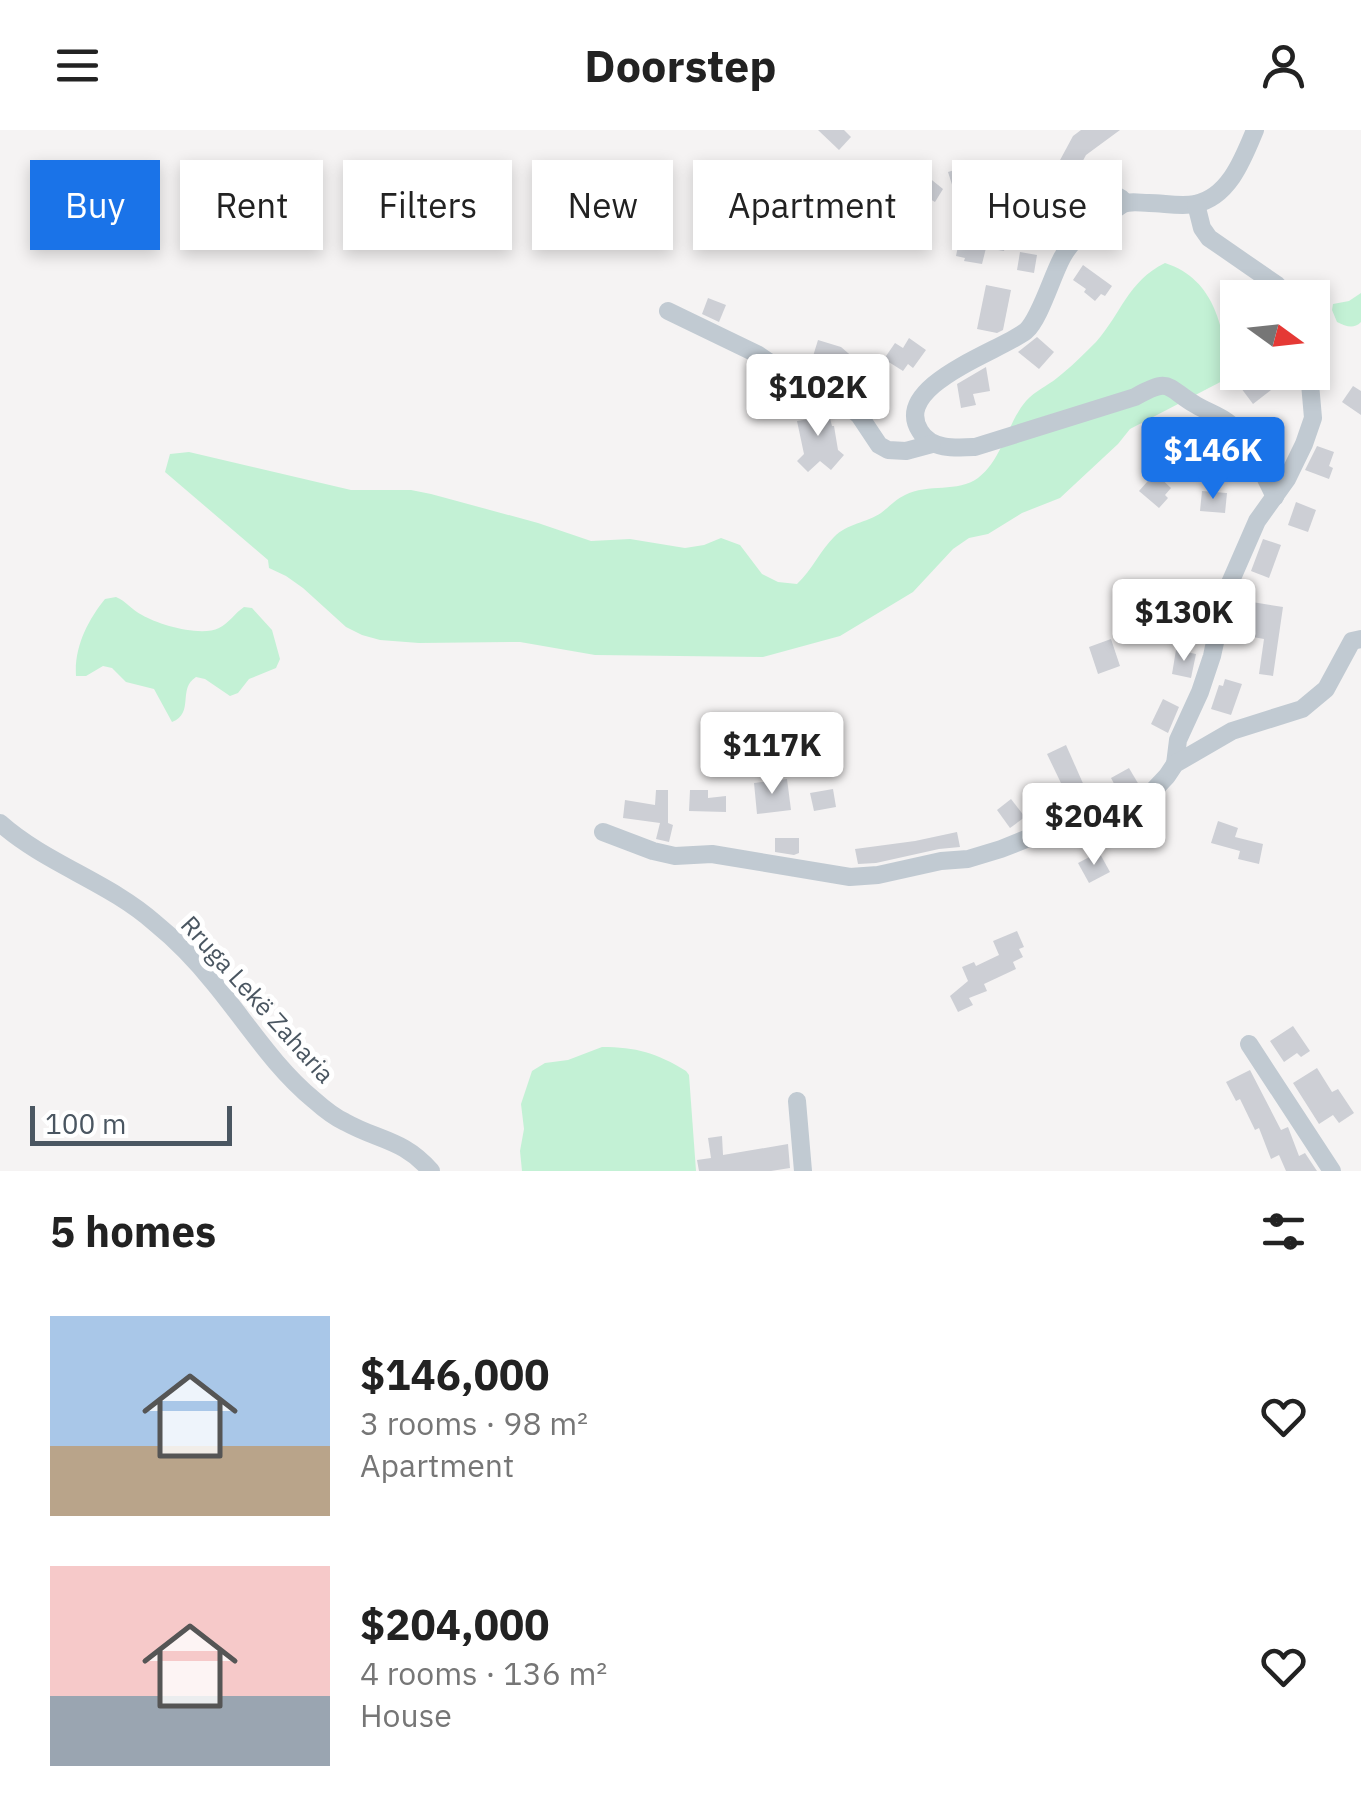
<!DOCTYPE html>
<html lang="en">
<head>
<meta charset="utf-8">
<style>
  :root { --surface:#fff; --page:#f2f2f2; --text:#222; --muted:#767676; --accent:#1a73e8 }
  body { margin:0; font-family:"IBM Plex Sans",sans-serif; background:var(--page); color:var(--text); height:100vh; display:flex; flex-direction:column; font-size:38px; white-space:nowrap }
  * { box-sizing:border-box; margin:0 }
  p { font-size:32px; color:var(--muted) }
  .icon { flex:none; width:55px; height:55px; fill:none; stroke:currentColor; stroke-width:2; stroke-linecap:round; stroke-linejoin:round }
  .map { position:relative; height:1041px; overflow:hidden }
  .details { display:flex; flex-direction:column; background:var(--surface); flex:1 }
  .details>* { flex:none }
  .hud { position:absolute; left:30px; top:30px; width:1302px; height:90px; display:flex; gap:20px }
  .needle { width:65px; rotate:105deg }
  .buttons { position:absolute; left:1220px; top:150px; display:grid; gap:20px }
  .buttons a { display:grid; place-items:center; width:110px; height:110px; border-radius:0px; background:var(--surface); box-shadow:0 5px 15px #0003; font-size:50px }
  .scale { position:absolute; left:30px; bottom:25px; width:202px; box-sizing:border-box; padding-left:10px; border:5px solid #4a5661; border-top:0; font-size:28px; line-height:35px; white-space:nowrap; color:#4a5661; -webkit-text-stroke:8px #fff; paint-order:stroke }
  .price { position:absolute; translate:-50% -85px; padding:0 22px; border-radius:10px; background:#fff; color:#222; font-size:32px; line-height:65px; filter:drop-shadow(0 2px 5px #0008) }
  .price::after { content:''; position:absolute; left:50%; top:60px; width:30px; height:22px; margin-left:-15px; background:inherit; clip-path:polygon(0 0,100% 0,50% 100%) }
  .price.on { background:var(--accent); color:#fff }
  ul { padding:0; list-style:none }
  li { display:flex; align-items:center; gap:30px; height:250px; padding:0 50px }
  li span { display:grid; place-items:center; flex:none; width:280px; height:200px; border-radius:0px; color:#555 }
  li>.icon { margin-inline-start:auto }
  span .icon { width:120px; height:120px; fill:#fffc; stroke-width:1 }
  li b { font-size:42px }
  h2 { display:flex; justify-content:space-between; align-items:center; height:120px; padding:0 50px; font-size:42px }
  .chip { padding:0 35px; border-radius:0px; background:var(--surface); box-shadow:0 5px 15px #0003; font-size:35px; line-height:90px }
  .chip.on { background:var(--accent); color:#fff }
  header { display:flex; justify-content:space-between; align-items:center; height:130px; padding:0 50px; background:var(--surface); font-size:45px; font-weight:700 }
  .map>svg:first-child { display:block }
  .green { fill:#c3f1d5 }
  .building { fill:#cdcfd5 }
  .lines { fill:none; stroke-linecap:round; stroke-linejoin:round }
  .street { stroke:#c1cad2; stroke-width:18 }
  .labels { text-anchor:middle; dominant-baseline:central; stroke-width:10; stroke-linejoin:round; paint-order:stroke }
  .street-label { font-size:25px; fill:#4a5661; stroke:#fff }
</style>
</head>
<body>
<header><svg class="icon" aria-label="menu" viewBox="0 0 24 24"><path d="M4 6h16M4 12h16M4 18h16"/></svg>Doorstep<svg class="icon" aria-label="person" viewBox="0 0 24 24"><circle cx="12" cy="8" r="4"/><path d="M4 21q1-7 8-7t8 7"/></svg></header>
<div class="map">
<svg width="1361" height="1041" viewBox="0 0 1361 1041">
  <rect width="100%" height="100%" fill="#f5f3f3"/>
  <g class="green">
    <path d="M1165 133C1217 150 1223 200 1230 247L1130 299 1118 314 1060 368 1022 383 988 404 969 408 953 419 913 462 840 506 763 527 595 525 520 512 419 513 380 510 362 505 346 497 303 458 286 446 269 438 268 430 165 342 170 324 189 322 351 360H411L431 364 538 393 591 411 630 409 685 418 704 415 721 408 740 415 762 444 778 452 797 454C812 440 820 421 834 407 848 393 866 393 881 383 889 377 896 369 905 365 928 353 958 363 978 348 1003 329 1007 293 1026 271 1035 261 1047 256 1057 248 1070 238 1084 224 1096 212 1121 184 1128 151 1165 133Z"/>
    <path d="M1361 163V192C1353 200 1346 196 1337 192L1332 180 1333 174 1349 171Z"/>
    <path d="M116 467C126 471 132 480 142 485 159 495 201 507 219 498 229 493 235 483 244 477L252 478 272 500 280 529 276 538 249 549 238 563 230 566 205 549 196 547C177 559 195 583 172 592L154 559 126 552 112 538 103 536 86 546H76C74 517 88 490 105 469Z"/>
    <path d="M602 917C636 917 657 923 686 941L689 945 696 1041H522L520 1021 524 999 521 974 532 941 545 933 568 930Z"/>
  </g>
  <g class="building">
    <polygon points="818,0 844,0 851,7 839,20"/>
    <polygon points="1081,0 1120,0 1086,25 1064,66 1045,58 1073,6"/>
    <polygon points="912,34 943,59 935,72 930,69 920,89 885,73 871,59 860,68 844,48 858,37 862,42 869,36 885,55 892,49 895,52"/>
    <polygon points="964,37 968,50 990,72 979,75 975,80 975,87 967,96 1008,106 1004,121 986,118 982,134 964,131 965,128 956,126 960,106 957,106 953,111 962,71 955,64 948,42"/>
    <polygon points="1010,55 1025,59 1018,83 1004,78"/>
    <polygon points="1020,122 1037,125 1034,143 1017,140"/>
    <polygon points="1083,135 1112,156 1105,166 1101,164 1095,171 1084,162 1086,159 1073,150"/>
    <polygon points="986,155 1011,160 1003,200 997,203 977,199"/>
    <polygon points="708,168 726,175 719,192 702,184"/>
    <polygon points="1037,207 1054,222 1039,239 1018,222"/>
    <polygon points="909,208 926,220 913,238 908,234 903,241 884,229 895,213 903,218"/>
    <polygon points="818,210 841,217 862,235 848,251 827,233 819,246 804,241 792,233 795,227 810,236"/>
    <polygon points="986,237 990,261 973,264 976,275 961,278 957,254"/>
    <polygon points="1260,242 1294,242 1253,274 1241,258"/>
    <polygon points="1353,256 1361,261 1361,285 1342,272"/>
    <polygon points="821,273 827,277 832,296 834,296 838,320 844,325 831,340 820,331 808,342 797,331 804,324 797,291 809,289 806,277"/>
    <polygon points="1187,309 1208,326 1194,343 1173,326"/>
    <polygon points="1317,316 1334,322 1329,336 1333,338 1329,349 1305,340"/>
    <polygon points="1155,343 1171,358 1165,365 1168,368 1159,378 1139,361"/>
    <polygon points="1202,361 1227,363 1225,383 1200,381"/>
    <polygon points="1296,372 1316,380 1308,402 1288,395"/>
    <polygon points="1263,409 1281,415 1269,448 1251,441"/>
    <polygon points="1252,472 1283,477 1273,546 1259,544 1264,509 1247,506"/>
    <polygon points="1184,473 1203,477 1198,499 1179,495"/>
    <polygon points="1111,509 1120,536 1098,544 1089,517"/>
    <polygon points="1176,520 1196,524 1191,548 1172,544"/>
    <polygon points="1225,549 1242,554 1231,585 1211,579 1219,555 1223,556"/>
    <polygon points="1163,569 1179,577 1168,603 1151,594"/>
    <polygon points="1066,615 1089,667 1072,676 1047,624"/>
    <polygon points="1129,638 1139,655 1118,661 1111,648"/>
    <polygon points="787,649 791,680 757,684 754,653"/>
    <polygon points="833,659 836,677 814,681 810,663"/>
    <polygon points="656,660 668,660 668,693 673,695 669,712 656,709 660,693 623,688 625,670 655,675"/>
    <polygon points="690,660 708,660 708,668 726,666 726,682 689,681"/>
    <polygon points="1011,669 1025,687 1010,698 997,680"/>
    <polygon points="1218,691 1238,698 1235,707 1263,714 1259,734 1238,729 1240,721 1211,713"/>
    <polygon points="957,702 960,717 939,719 876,733 858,734 855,719 915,711"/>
    <polygon points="775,708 799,708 799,723 794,725 775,722"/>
    <polygon points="1099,722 1110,742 1089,753 1078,733"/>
    <polygon points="1017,801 1024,817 1019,819 1023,827 1013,832 1016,839 984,854 987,861 969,868 973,875 958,882 950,866 968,851 962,837 974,832 976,836 999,825 993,811"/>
    <polygon points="1293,896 1310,921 1301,927 1297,923 1284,932 1270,911"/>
    <polygon points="1317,938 1332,962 1338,959 1354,983 1339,993 1333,985 1319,994 1293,953"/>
    <polygon points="1250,940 1281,1000 1288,997 1299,1026 1305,1023 1317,1041 1286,1041 1279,1025 1271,1029 1259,998 1255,1000 1240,969 1236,971 1226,952"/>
    <polygon points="722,1006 723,1025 788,1014 790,1038 771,1041 699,1041 697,1030 711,1028 708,1008"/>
  </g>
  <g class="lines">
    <g class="street">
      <path d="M1255 0C1243 29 1229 67 1195 74 1181 77 1163 73 1149 73 1139 73 1128 70 1120 76 1099 89 1075 104 1063 126 1053 143 1040 189 1026 201 1001 221 891 255 920 301 931 320 956 318 975 317L1135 267C1172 246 1166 258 1196 275 1207 282 1220 285 1230 294 1250 313 1263 343 1275 367"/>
      <polyline points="1196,74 1202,98 1209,108 1277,155 1290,168"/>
      <path d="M987 84 1015 96 1036 99C1057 87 1103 46 1125 72"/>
      <polyline points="668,181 757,224 798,252 825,261 842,271 859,285 879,315 888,320 906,321 932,314"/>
      <polyline points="1175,634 1178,610 1200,562 1212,526 1226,462 1257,391 1287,349 1304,314 1313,288 1309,242"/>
      <path d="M0 693C46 734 109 752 155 793 176 810 197 832 214 853 247 893 274 937 314 970 323 978 334 987 345 992 379 1011 403 1009 431 1041"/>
      <polyline points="603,702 653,721 675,726 712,724 850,747 878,745 941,731 968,729 1001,719 1101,679 1138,669 1151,663 1167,646 1175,634 1232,601 1302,579 1326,559 1352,511 1361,509"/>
      <polyline points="1249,914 1332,1041"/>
      <polyline points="797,971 803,1041"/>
    </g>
  </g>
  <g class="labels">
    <g class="street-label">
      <text transform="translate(258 869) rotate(48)">Rruga Lekë Zaharia</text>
    </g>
  </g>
</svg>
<div class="buttons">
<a><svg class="needle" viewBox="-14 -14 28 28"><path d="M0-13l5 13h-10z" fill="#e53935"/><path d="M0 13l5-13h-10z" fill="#767676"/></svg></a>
</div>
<div class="scale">100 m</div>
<b class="price" style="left:818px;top:309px">$102K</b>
<b class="price on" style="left:1213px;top:372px">$146K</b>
<b class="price" style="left:1184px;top:534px">$130K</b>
<b class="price" style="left:772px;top:667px">$117K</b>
<b class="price" style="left:1094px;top:738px">$204K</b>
<div class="hud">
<a class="chip on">Buy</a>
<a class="chip">Rent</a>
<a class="chip">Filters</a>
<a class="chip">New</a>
<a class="chip">Apartment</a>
<a class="chip">House</a>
</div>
</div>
<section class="details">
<h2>5 homes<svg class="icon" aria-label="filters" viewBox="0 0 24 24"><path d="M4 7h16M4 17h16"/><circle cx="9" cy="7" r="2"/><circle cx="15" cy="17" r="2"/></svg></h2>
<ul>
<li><span style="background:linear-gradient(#a9c7e8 65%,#b9a48a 0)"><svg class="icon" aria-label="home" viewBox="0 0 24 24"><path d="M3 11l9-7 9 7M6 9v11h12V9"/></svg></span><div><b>$146,000</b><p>3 rooms · 98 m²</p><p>Apartment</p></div><svg class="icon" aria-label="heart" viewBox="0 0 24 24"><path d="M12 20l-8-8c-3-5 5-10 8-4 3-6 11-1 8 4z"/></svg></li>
<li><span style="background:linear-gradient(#f6c9c9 65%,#9aa5b1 0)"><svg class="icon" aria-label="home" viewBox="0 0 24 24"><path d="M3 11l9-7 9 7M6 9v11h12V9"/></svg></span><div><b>$204,000</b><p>4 rooms · 136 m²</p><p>House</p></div><svg class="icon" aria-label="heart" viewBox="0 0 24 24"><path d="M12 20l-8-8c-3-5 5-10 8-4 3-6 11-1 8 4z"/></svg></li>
</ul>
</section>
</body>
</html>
